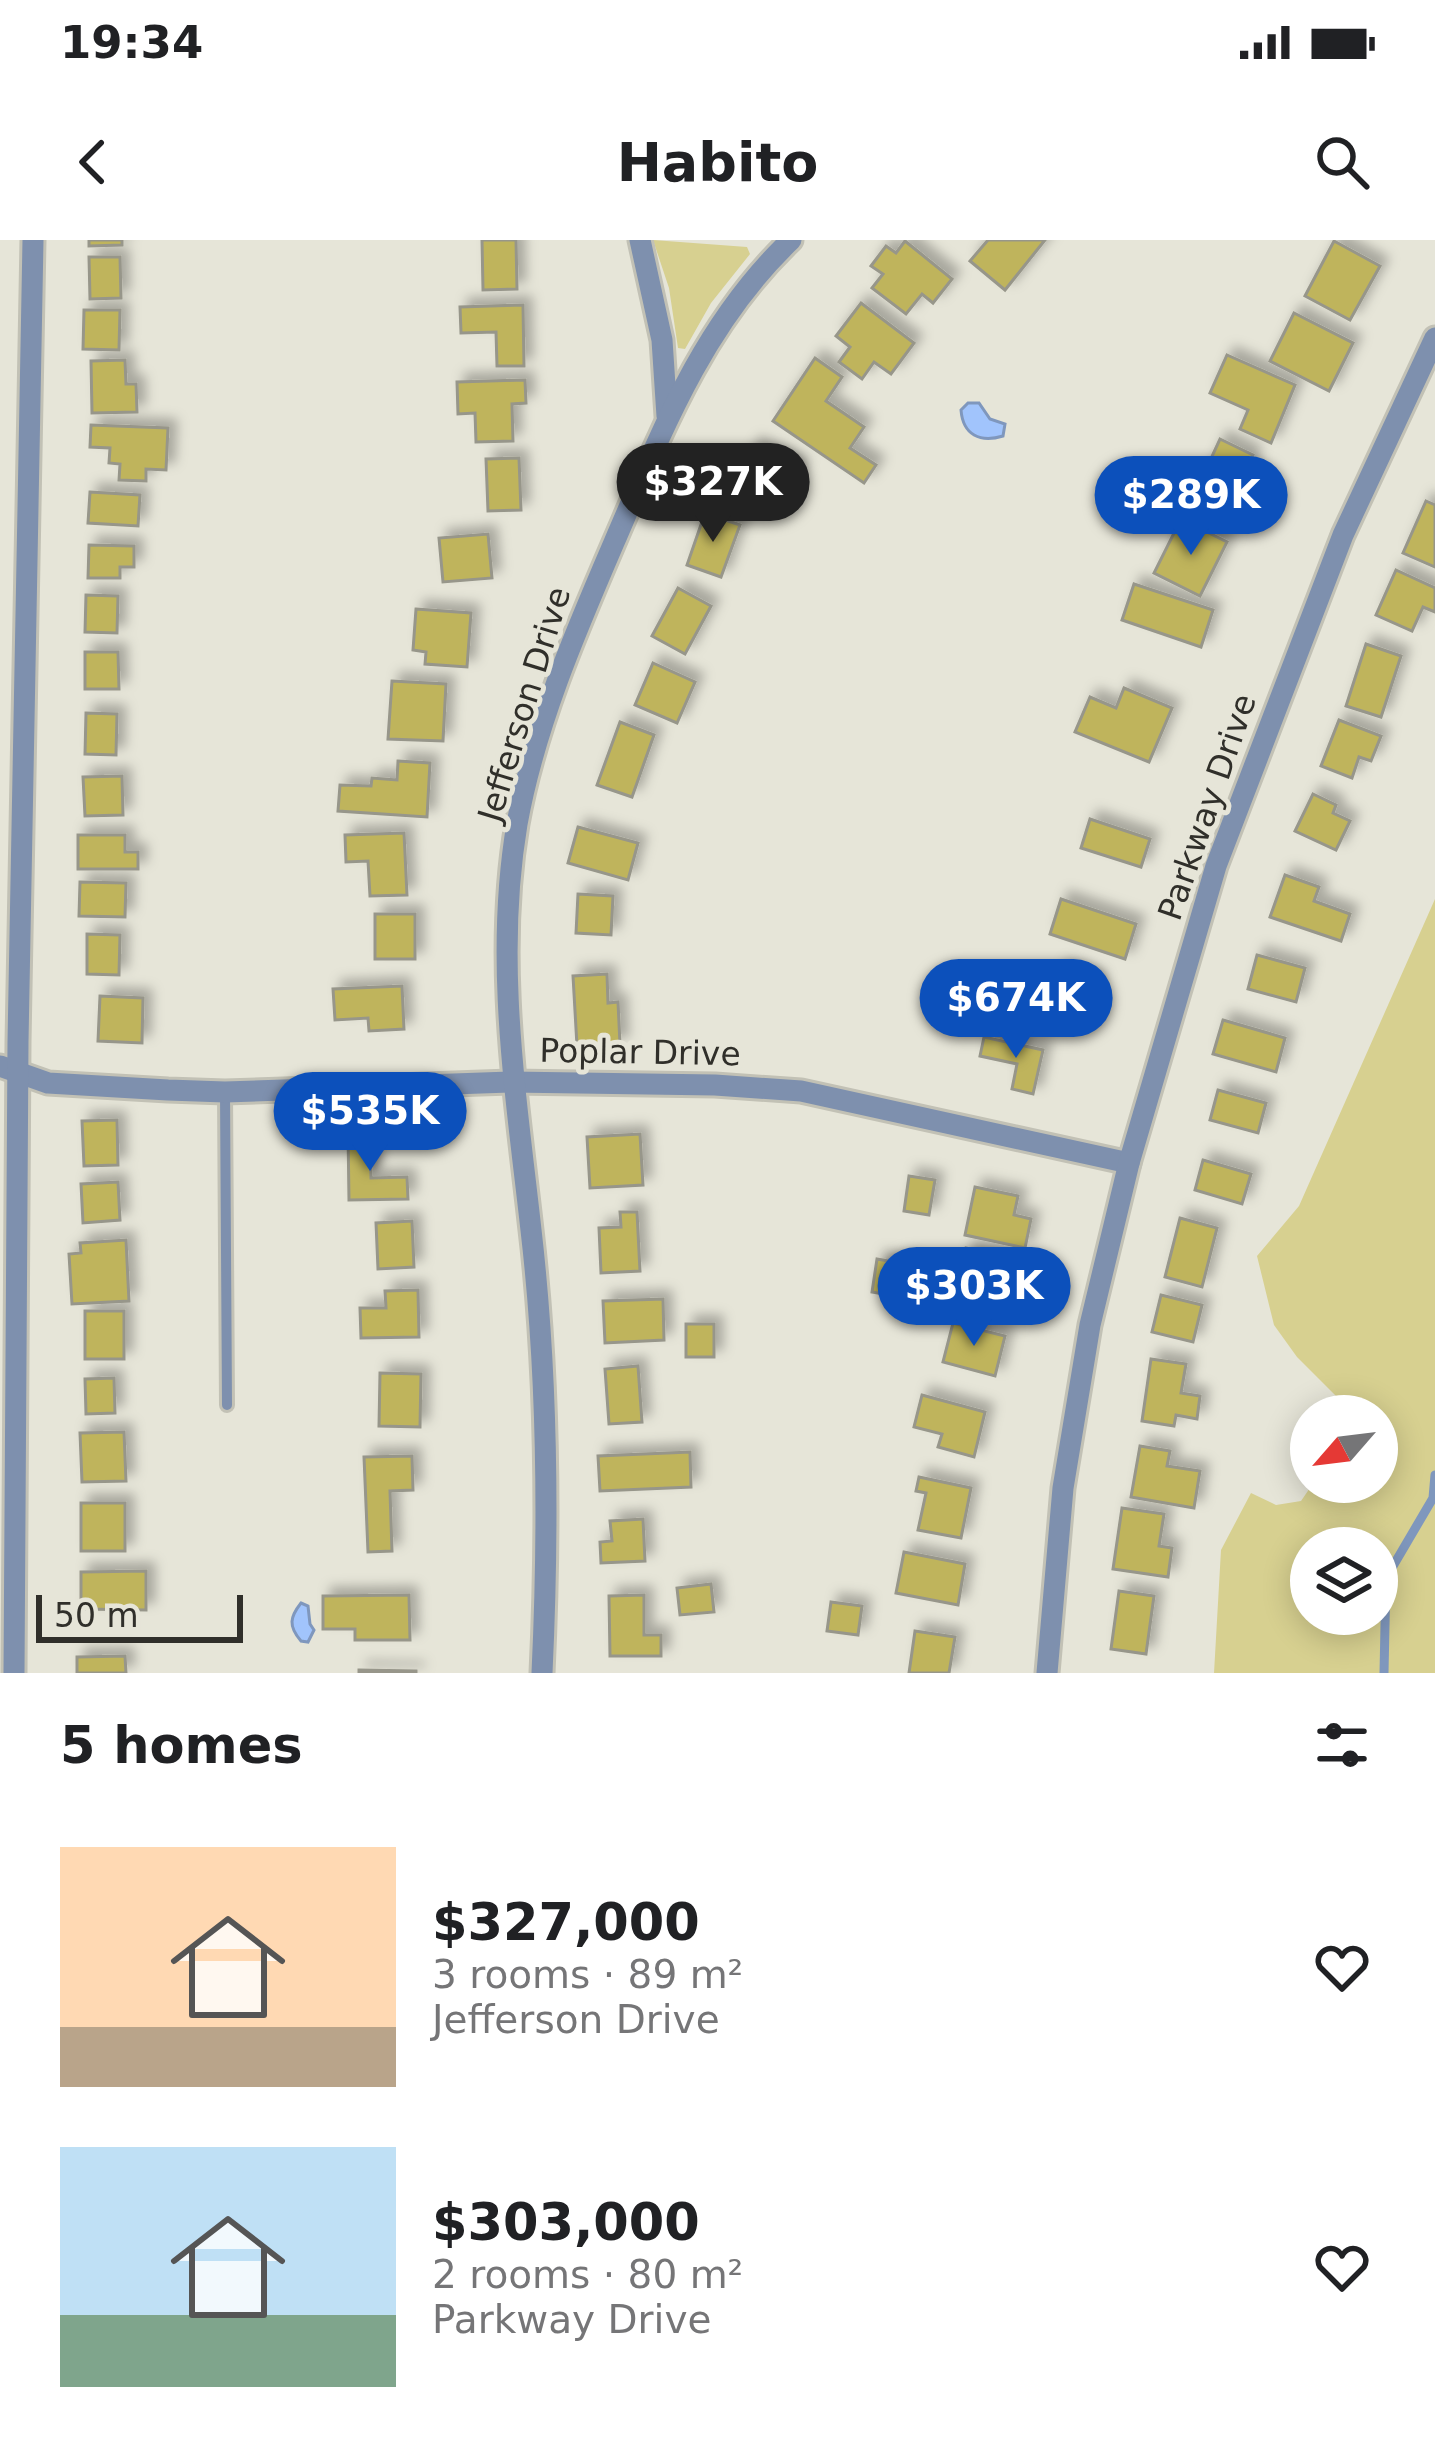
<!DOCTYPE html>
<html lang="en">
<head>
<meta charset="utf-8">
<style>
  :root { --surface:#fff; --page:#f2f2f2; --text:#202124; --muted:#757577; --accent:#0c50bb }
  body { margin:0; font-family:"DejaVu Sans",sans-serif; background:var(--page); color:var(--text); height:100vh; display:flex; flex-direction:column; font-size:45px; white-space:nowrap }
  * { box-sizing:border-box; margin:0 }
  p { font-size:39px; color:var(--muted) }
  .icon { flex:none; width:66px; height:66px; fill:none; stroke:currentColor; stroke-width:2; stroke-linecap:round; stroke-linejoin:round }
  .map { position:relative; height:1433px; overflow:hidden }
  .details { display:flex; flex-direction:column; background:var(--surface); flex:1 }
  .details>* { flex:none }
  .needle { width:78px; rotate:242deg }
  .tools { position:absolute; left:1290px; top:1155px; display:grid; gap:24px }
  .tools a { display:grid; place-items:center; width:108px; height:108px; border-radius:50%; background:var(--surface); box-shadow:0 6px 30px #0003; font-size:60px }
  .scale { position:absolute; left:36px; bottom:30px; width:207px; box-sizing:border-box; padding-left:12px; border:6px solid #302f2a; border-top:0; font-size:33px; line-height:42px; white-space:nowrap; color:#302f2a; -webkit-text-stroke:9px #e6e5d8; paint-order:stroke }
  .price { position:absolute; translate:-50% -102px; padding:0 27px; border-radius:42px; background:var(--accent); color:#fff; font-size:39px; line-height:78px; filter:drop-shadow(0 3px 6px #0008) }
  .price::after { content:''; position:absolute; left:50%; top:72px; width:36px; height:27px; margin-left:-18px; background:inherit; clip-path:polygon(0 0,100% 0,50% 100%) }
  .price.selected { background:#222; color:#fff }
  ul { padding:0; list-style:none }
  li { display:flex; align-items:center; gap:36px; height:300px; padding:0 60px }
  li span { display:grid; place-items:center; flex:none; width:336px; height:240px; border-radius:0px; color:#555 }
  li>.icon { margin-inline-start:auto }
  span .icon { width:144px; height:144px; fill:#fffc; stroke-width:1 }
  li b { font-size:51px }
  h2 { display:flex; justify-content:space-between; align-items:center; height:144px; padding:0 60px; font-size:51px }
  .status { display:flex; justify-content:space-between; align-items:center; height:84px; padding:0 60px; background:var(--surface); direction:ltr }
  .status svg { height:33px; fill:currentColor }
  header { display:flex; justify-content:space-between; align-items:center; height:156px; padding:0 60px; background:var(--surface); font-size:54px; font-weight:700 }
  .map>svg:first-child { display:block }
  .green { fill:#d7d090; fill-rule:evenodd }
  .water { fill:#a1c4fc; stroke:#7f97bd; stroke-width:3 }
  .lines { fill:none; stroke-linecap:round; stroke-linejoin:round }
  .stream { stroke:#7f97bd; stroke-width:9 }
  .building { fill:#bfb45c; stroke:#97968a; stroke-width:3; filter:url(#shadow) }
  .service-casing { stroke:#c2c1b5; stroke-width:16 }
  .minor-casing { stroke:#c2c1b5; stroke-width:27 }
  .service { stroke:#7e90ae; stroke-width:10 }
  .minor { stroke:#7e90ae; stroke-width:21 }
  .labels { text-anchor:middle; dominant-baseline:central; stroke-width:10; stroke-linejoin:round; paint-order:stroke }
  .street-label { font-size:33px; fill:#302f2a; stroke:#e6e5d8 }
</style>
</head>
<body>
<div class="status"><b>19:34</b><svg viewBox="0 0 49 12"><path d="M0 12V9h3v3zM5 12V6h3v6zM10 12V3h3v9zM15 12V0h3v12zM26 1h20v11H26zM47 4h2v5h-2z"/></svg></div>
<header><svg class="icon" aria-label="back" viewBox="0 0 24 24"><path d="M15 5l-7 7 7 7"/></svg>Habito<svg class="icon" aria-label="search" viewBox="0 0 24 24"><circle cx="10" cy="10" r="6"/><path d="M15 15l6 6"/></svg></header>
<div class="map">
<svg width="1435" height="1433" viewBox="0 0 1435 1433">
  <defs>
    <filter id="shadow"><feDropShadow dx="8" dy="-8" stdDeviation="6" flood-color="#0004"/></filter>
  </defs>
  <rect width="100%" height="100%" fill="#e6e5d8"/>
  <g class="green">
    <polygon points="653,0 747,7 750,14 711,63 685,109 678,108 669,48"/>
    <path d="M1435 659V1433H1214L1221 1310 1251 1253 1276 1265 1301 1261 1314 1242H1377V1176H1348V1168L1297 1117 1274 1085 1257 1016 1299 966ZM1311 1308H1377V1374H1311Z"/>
  </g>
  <g class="water">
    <path d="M968 163H979L990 179 1005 184 1003 196C980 203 963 195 961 170Z"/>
    <path d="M301 1363 308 1366 310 1384 314 1390 308 1402 301 1401C288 1386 290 1377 301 1363Z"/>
  </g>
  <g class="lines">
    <polyline class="stream" points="1384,1433 1386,1338 1433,1258 1435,1235"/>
  </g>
  <g class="building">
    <polygon points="89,0 122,0 122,5 89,6"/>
    <polygon points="482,0 516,0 517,49 483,50"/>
    <polygon points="988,0 1045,0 1005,50 970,21"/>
    <polygon points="905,1 952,39 933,63 922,54 906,74 872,48 883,34 871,26 886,6 896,13"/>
    <polygon points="1334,1 1380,26 1350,80 1305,56"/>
    <polygon points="89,17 120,17 121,58 90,59"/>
    <polygon points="861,63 914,103 891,134 874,122 862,139 839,122 850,107 836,96"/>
    <polygon points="523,65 524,126 497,126 496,92 461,93 460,67"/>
    <polygon points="84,70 120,70 119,110 83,109"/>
    <polygon points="1294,73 1353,103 1329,151 1270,121"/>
    <polygon points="1227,115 1295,145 1271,203 1240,189 1248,170 1210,153"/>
    <polygon points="815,118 842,137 826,161 864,187 850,208 876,225 864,243 773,181"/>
    <polygon points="125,120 126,144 136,144 137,172 92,173 91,121"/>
    <polygon points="525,140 526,163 512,164 513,201 476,202 475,173 458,174 457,142"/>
    <polygon points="91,185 168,188 166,230 146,229 146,241 119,240 120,224 109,223 110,208 90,207"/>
    <polygon points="1220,199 1253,215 1247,229 1252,231 1233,272 1195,253"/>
    <polygon points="753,205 800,227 790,248 780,244 764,278 724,259"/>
    <polygon points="519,218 521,270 488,271 486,219"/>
    <polygon points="90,252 140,255 138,286 88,283"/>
    <polygon points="1426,261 1435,265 1435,327 1403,313"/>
    <polygon points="705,273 740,285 721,337 687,325"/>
    <polygon points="1181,279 1227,302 1200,356 1154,333"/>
    <polygon points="488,294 492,338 443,342 439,298"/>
    <polygon points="89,305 134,306 134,327 120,327 120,338 88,338"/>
    <polygon points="1396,330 1435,348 1435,372 1423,367 1412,391 1376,375"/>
    <polygon points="1134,344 1213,370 1201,407 1122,380"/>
    <polygon points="678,348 711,366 685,414 652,396"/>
    <polygon points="86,355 118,356 117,393 85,392"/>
    <polygon points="416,369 471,373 467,427 425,424 426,412 413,410"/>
    <polygon points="1366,404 1401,416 1381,477 1346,466"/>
    <polygon points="85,412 118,412 119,449 85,449"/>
    <polygon points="653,423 695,442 677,483 635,465"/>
    <polygon points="392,441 446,444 443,501 388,499"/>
    <polygon points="1124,448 1172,468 1149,522 1075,492 1090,457 1116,468"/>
    <polygon points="86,473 117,474 116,515 85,514"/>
    <polygon points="1339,480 1381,496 1371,521 1359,517 1352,538 1321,526"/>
    <polygon points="620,482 654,495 632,557 597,545"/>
    <polygon points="398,521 430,523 427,577 338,571 340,545 371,546 372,538 397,540"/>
    <polygon points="122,536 123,575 85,576 83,537"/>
    <polygon points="1313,554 1336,565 1333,573 1350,581 1336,610 1295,591"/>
    <polygon points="1090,579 1150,599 1141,627 1081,608"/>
    <polygon points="578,587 638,603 628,640 568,623"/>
    <polygon points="404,593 407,655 370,656 368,621 346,622 345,595"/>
    <polygon points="78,595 125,595 125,612 138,612 138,629 78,629"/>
    <polygon points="1285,635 1319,647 1314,661 1350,674 1341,701 1270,677"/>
    <polygon points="80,642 126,643 125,677 79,676"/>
    <polygon points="578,654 613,656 611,695 576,693"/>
    <polygon points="1061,659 1136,684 1125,719 1050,694"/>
    <rect x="375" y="674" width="40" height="45"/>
    <polygon points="87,694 120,695 119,735 87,734"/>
    <polygon points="1257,715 1305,728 1296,762 1248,749"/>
    <polygon points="1060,728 1097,741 1082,786 1044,772"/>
    <polygon points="607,734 608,763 618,762 620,804 577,806 573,736"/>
    <polygon points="402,746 404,789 369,791 368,778 335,780 333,749"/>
    <polygon points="100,756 143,758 142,803 98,801"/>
    <polygon points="1223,780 1285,798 1276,832 1213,814"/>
    <polygon points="984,797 1043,810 1033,854 1012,849 1017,824 980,816"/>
    <polygon points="1218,850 1266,863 1258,893 1210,880"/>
    <polygon points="117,880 118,925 84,926 82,881"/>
    <polygon points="348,892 370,892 371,938 407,937 408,959 349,960"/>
    <polygon points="640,894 643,945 590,948 587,897"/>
    <polygon points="1203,920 1251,934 1242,964 1195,950"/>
    <polygon points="909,936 935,940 929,975 904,971"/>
    <polygon points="118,942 120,980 83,983 81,944"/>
    <polygon points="975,947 1018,956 1014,975 1031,979 1025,1008 965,995"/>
    <polygon points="620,972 637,972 640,1031 601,1033 599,988 621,987"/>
    <polygon points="1180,978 1217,988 1202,1047 1165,1037"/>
    <polygon points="412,981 414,1027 378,1029 376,983"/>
    <polygon points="126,1000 129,1061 72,1064 69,1014 81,1013 80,1003"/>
    <polygon points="966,1008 1007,1016 997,1068 955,1060"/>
    <polygon points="877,1019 912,1025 907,1058 872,1052"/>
    <polygon points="418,1050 419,1097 361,1098 360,1068 386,1068 385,1051"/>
    <polygon points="1161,1055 1202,1065 1193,1102 1152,1092"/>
    <polygon points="663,1059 664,1100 605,1103 603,1061"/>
    <rect x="85" y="1071" width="39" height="48"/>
    <polygon points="953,1083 1005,1096 995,1136 943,1122"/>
    <rect x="686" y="1084" width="28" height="33"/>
    <polygon points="1151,1119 1186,1124 1181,1153 1200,1156 1197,1179 1176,1175 1174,1186 1142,1181"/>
    <polygon points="638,1126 642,1182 609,1184 605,1129"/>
    <polygon points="380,1133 421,1134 420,1187 379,1186"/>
    <polygon points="114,1138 115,1173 86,1174 85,1139"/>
    <polygon points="922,1155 985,1172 974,1217 938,1207 942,1194 914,1187"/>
    <polygon points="124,1192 126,1241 82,1242 80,1193"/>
    <polygon points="1140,1206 1170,1211 1167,1226 1200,1231 1194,1268 1131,1257"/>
    <polygon points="690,1212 691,1247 600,1251 598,1216"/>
    <polygon points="412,1216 413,1250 390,1251 392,1311 368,1312 364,1217"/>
    <polygon points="919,1237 971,1248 961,1298 918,1290 926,1253 916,1251"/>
    <rect x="81" y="1263" width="44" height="48"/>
    <polygon points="1122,1268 1164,1274 1159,1306 1172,1308 1168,1337 1113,1329"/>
    <polygon points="643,1279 645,1321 601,1323 600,1302 612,1301 610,1281"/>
    <polygon points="904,1312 965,1324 958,1365 896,1353"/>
    <polygon points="146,1331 146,1370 81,1369 81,1332"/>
    <polygon points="711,1344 714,1372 680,1375 677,1348"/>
    <polygon points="1119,1351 1154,1356 1146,1414 1111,1409"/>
    <polygon points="409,1355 410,1400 355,1400 355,1389 323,1389 323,1356"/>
    <polygon points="644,1355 644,1395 661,1395 661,1416 610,1416 609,1356"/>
    <polygon points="831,1362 862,1366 858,1395 827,1391"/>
    <polygon points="915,1391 955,1397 949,1433 909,1433"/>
    <polygon points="125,1416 126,1433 77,1433 77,1417"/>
    <polygon points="359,1430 416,1431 416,1433 359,1433"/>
  </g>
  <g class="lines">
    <defs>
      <polyline id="service" points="225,852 227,1165"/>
      <g id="minor">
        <polyline points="640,0 662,100 667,176"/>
        <polyline points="0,826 48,843 168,850 225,852 511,842 715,845 801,851 1129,923"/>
        <polyline points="14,1433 18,802 33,0"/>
        <path d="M542 1433C549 1285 548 1137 531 990 516 855 494 720 517 584 536 478 583 375 625 277 668 175 710 77 791 0"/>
        <polyline points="1047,1433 1063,1248 1090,1085 1129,923 1216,626 1343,295 1435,98"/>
      </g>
    </defs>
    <use href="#service" class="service-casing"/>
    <use href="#minor" class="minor-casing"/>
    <use href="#service" class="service"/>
    <use href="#minor" class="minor"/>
  </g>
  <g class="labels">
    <g class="street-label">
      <text transform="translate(524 464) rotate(-73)">Jefferson Drive</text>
      <text transform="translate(1207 567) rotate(-71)">Parkway Drive</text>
      <text transform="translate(640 812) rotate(1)">Poplar Drive</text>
    </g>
  </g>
</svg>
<div class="tools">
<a><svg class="needle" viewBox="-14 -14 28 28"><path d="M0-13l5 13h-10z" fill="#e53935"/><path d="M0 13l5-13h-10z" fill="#757577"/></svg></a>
<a><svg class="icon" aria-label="layers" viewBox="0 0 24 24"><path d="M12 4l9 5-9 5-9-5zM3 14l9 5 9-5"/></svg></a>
</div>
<div class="scale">50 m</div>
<b class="price selected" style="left:713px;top:305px">$327K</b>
<b class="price" style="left:1191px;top:318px">$289K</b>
<b class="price" style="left:1016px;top:821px">$674K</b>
<b class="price" style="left:370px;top:934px">$535K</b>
<b class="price" style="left:974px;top:1109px">$303K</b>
</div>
<section class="details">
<h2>5 homes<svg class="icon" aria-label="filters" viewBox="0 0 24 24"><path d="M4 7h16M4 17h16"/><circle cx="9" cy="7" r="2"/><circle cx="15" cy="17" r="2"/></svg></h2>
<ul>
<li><span style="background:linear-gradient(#ffd9b3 75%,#b9a48a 0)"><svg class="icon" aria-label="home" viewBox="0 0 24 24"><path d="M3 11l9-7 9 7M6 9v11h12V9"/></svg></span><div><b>$327,000</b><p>3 rooms · 89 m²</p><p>Jefferson Drive</p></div><svg class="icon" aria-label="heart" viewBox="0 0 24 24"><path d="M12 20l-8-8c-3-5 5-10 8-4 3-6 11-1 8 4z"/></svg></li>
<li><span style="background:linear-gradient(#bfe0f5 70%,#7fa58c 0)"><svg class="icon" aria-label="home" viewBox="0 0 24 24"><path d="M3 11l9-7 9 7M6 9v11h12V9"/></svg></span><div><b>$303,000</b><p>2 rooms · 80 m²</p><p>Parkway Drive</p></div><svg class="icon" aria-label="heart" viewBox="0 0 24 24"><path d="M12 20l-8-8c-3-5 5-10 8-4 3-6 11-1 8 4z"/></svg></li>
</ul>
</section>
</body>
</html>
